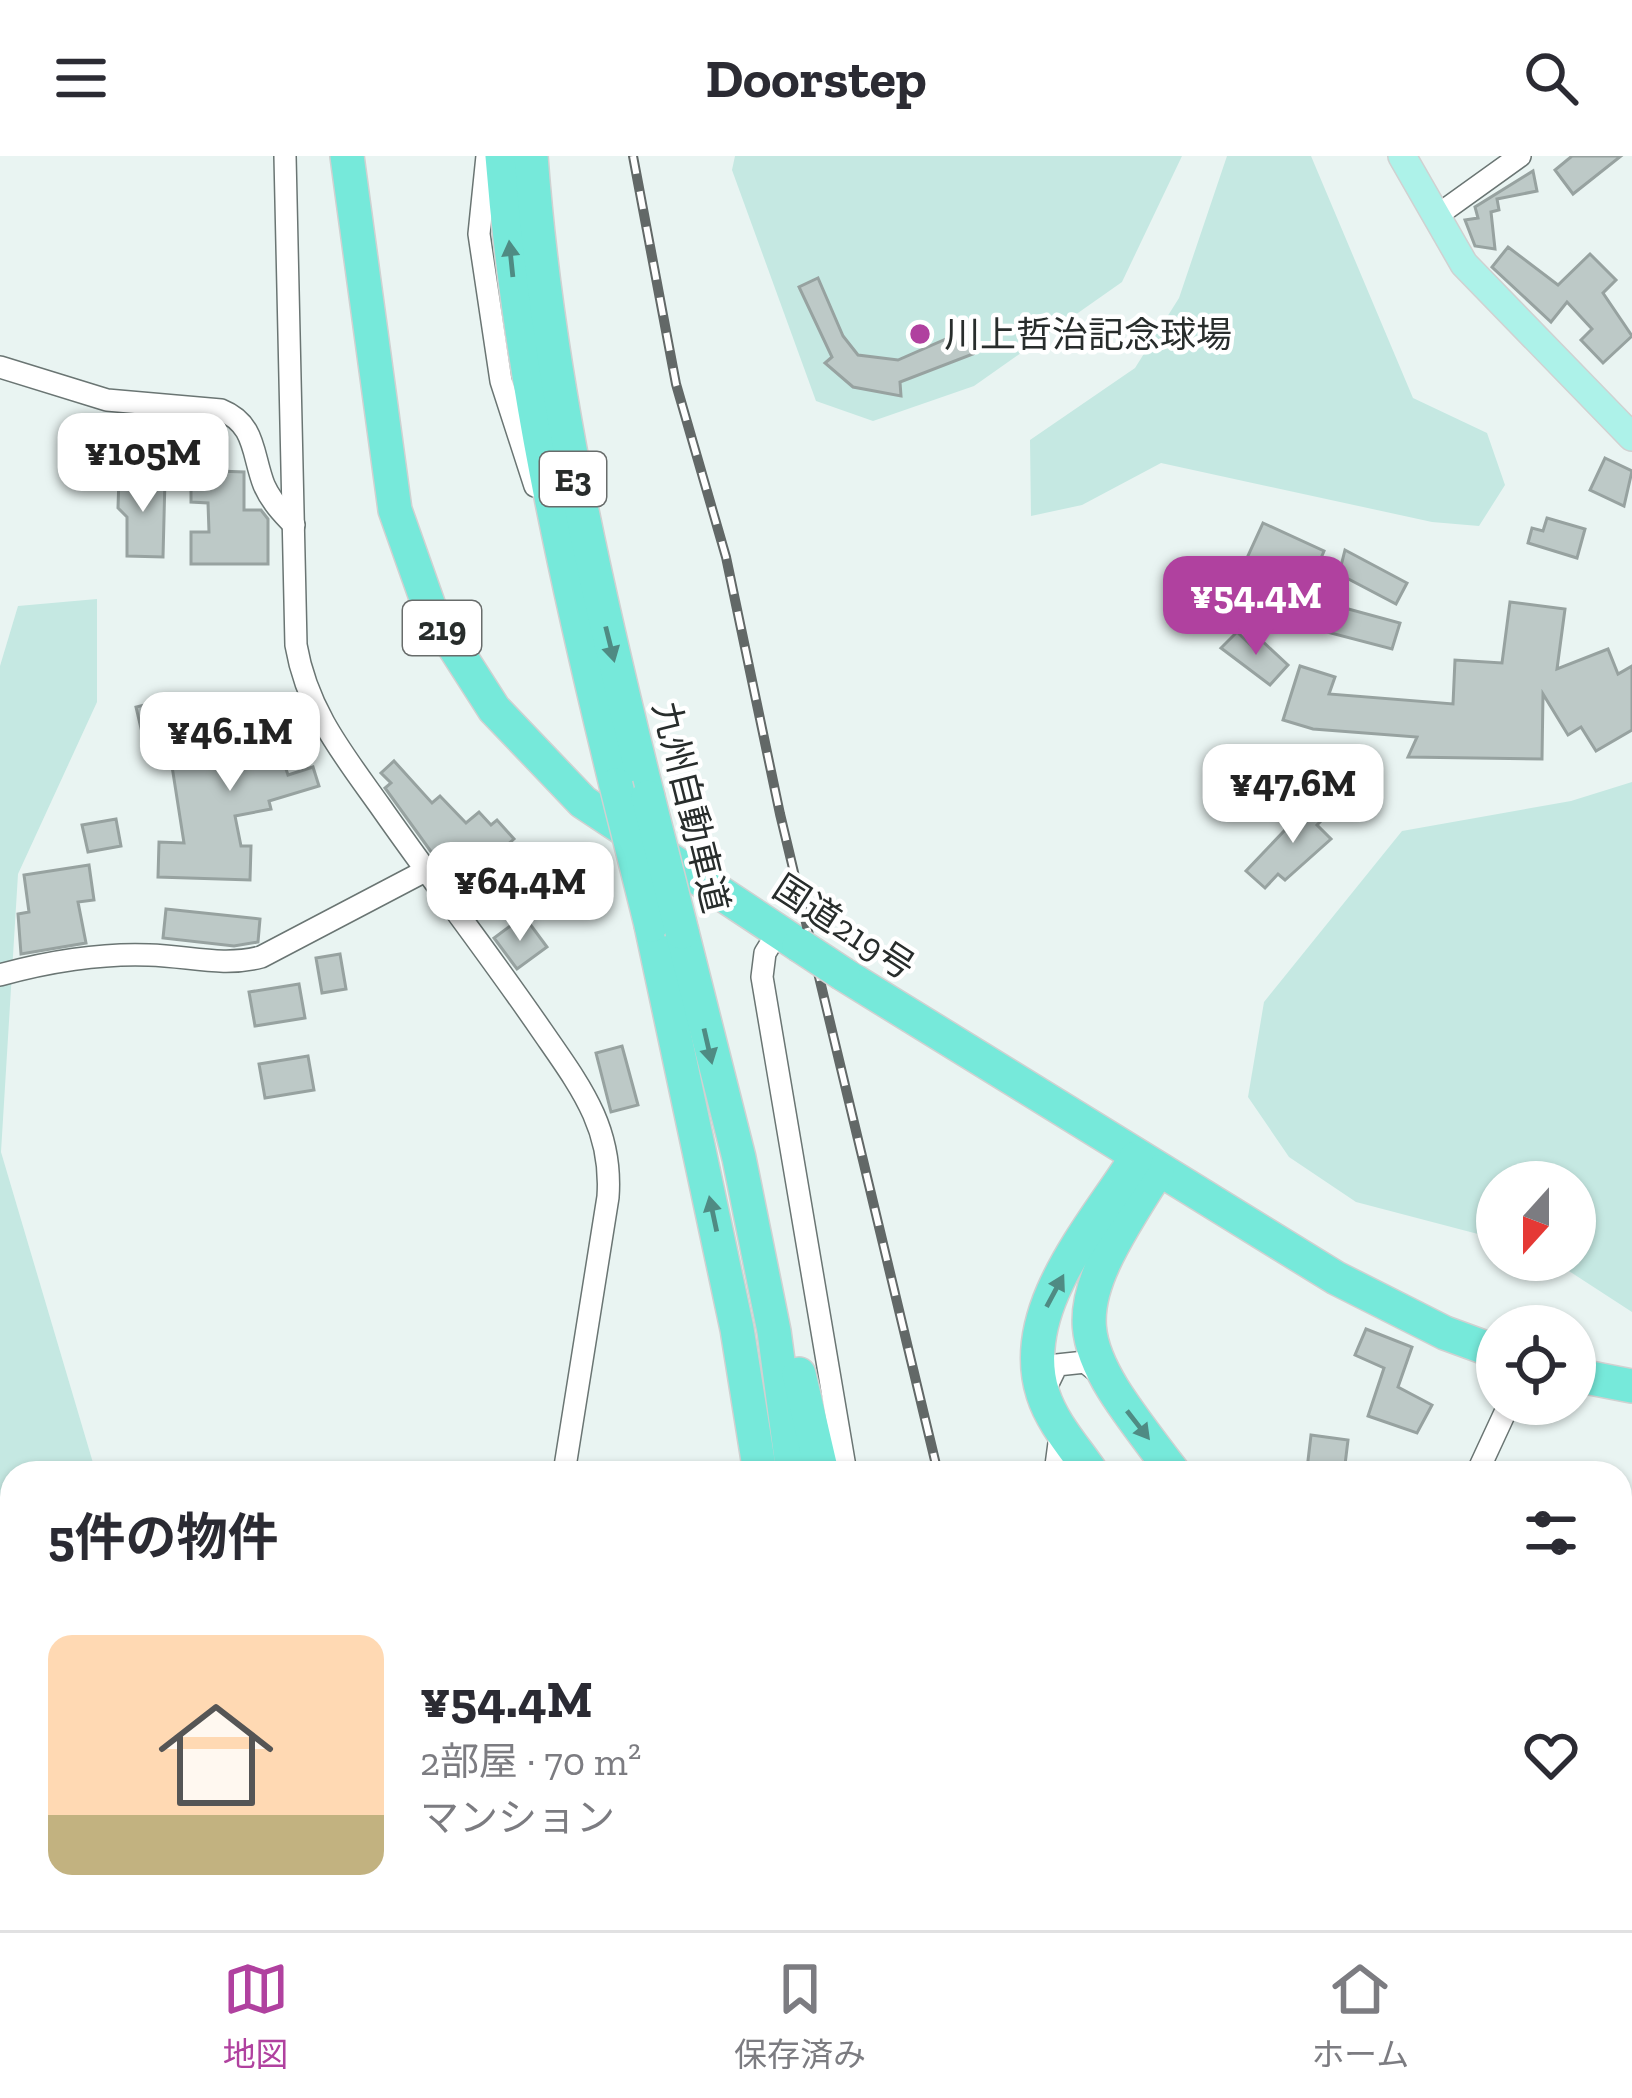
<!DOCTYPE html>
<html lang="ja">
<head>
<meta charset="utf-8">
<style>
  :root { --surface:#fff; --page:#f7f7f7; --text:#2b2b33; --muted:#7c7c81; --line:#e1e1e2; --accent:#b0419f }
  body { margin:0; font-family:"Zilla Slab","Noto Sans JP",serif; background:var(--page); color:var(--text); height:100vh; display:flex; flex-direction:column; font-size:45px; white-space:nowrap }
  * { box-sizing:border-box; margin:0 }
  p { font-size:39px; color:var(--muted) }
  .icon { flex:none; width:66px; height:66px; fill:none; stroke:currentColor; stroke-width:2; stroke-linecap:round; stroke-linejoin:round }
  .map { position:relative; flex:1; overflow:hidden }
  .drawer { position:absolute; left:0px; top:1305px; width:1632px; height:471px; display:flex; flex-direction:column; background:var(--surface); border-radius:36px 36px 0 0; box-shadow:0 3px 9px #0004 }
  .drawer>* { flex:none }
  .needle { width:78px; rotate:201deg }
  .buttons { position:absolute; left:1476px; top:1005px; display:grid; gap:24px }
  .buttons a { display:grid; place-items:center; width:120px; height:120px; border-radius:50%; background:var(--surface); box-shadow:0 3px 9px #0004; font-size:60px }
  .price { position:absolute; translate:-50% -102px; padding:0 27px; border-radius:24px; background:#fff; color:#222; font-size:39px; line-height:78px; filter:drop-shadow(0 3px 6px #0008) }
  .price::after { content:''; position:absolute; left:50%; top:72px; width:36px; height:27px; margin-left:-18px; background:inherit; clip-path:polygon(0 0,100% 0,50% 100%) }
  .price.selected { background:var(--accent); color:#fff }
  ul { padding:0; list-style:none }
  li { display:flex; align-items:center; gap:36px; height:300px; padding:0 48px }
  li+li { border-top:3px solid var(--line) }
  li span { display:grid; place-items:center; flex:none; width:336px; height:240px; border-radius:24px; color:#555 }
  li>.icon { margin-inline-start:auto }
  span .icon { width:144px; height:144px; fill:#fffc; stroke-width:1 }
  li b { font-size:51px }
  h2 { display:flex; justify-content:space-between; align-items:center; height:144px; padding:0 48px; font-size:51px }
  header { display:flex; justify-content:space-between; align-items:center; height:156px; padding:0 48px; background:var(--surface); font-size:54px; font-weight:800 }
  .dock { display:flex; justify-content:space-around; align-items:center; height:168px; border-top:3px solid var(--line); background:var(--surface); font-size:33px; color:var(--muted) }
  .dock a { display:grid; justify-items:center; gap:6px }
  .dock .selected { color:var(--accent) }
  .map>svg:first-child { display:block }
  .green { fill:#c5e8e2 }
  .building { fill:#bdc9c7; stroke:#97a2a0; stroke-width:3 }
  .lines { fill:none; stroke-linecap:round; stroke-linejoin:round }
  .minor-casing { stroke:#6a7573; stroke-width:24 }
  .major-casing { stroke:#d0d1d1; stroke-width:30 }
  .highway-casing { stroke:#d0d1d1; stroke-width:36 }
  .minor { stroke:#fff; stroke-width:21 }
  .major { stroke:#adf2e9; stroke-width:27 }
  .highway { stroke:#76e9da; stroke-width:33 }
  .rail-casing { stroke:#626867; stroke-width:10 }
  .rail { stroke:#fff; stroke-width:6; stroke-dasharray:18; stroke-linecap:butt }
  .highway-bridge-casing { stroke:#d0d1d1; stroke-width:36; stroke-linecap:butt }
  .highway-bridge { stroke:#76e9da; stroke-width:33 }
  .oneway { fill:#4f8b83 }
  .poi-dot { fill:#b0419f; stroke:#fff; stroke-width:4.5 }
  .labels { text-anchor:middle; dominant-baseline:central; stroke-width:9; stroke-linejoin:round; paint-order:stroke }
  .shield { fill:#fff; stroke:#686c6b; stroke-width:3 }
  .shield-label { font-size:33px; font-weight:bold; fill:#282d2c }
  .poi-label { font-size:36px; fill:#282d2c; stroke:#fff; text-anchor:start }
  .street-label { font-size:36px; fill:#282d2c; stroke:#fff }
</style>
</head>
<body>
<header><svg class="icon" aria-label="menu" viewBox="0 0 24 24"><path d="M4 6h16M4 12h16M4 18h16"/></svg>Doorstep<svg class="icon" aria-label="search" viewBox="0 0 24 24"><circle cx="10" cy="10" r="6"/><path d="M15 15l6 6"/></svg></header>
<div class="map">
<svg width="1632" height="1774" viewBox="0 0 1632 1774">
  <rect width="100%" height="100%" fill="#e9f4f2"/>
  <g class="green">
    <polygon points="735,0 1182,0 1122,126 974,230 873,265 816,245 732,14"/>
    <polygon points="1227,0 1311,0 1413,242 1487,277 1505,329 1479,370 1432,366 1161,307 1082,349 1031,360 1030,284 1135,212 1179,142"/>
    <polygon points="97,443 97,546 18,718 1,996 96,1317 12,1317 12,1764 107,1764 55,1774 0,1774 0,510 18,450"/>
    <polygon points="1632,626 1632,1156 1552,1104 1575,1104 1575,1026 1497,1026 1497,1083 1356,1046 1289,1001 1248,941 1264,846 1402,675 1571,645"/>
    <polygon points="149,1764 447,1764 443,1774 144,1774"/>
  </g>
  <g class="building">
    <polygon points="1572,0 1621,0 1573,38 1555,14"/>
    <polygon points="1533,15 1537,35 1497,43 1499,54 1491,56 1495,93 1475,90 1465,64 1478,62 1475,51"/>
    <polygon points="1508,91 1558,129 1590,98 1616,124 1603,137 1632,180 1603,207 1581,184 1592,173 1567,146 1551,166 1492,111"/>
    <polygon points="818,122 843,180 858,199 898,204 962,176 973,198 900,226 901,240 853,231 825,207 832,201 799,131"/>
    <polygon points="1605,302 1632,315 1624,350 1590,334"/>
    <polygon points="191,314 244,316 244,354 261,354 268,363 268,408 191,408 191,376 209,376 208,347 191,346"/>
    <polygon points="119,321 165,323 163,401 127,400 127,361 118,352"/>
    <polygon points="1547,362 1585,373 1577,402 1528,387 1532,372 1543,375"/>
    <polygon points="1263,367 1324,395 1295,464 1231,437"/>
    <polygon points="1345,394 1407,427 1396,448 1339,418"/>
    <polygon points="1510,446 1565,453 1557,513 1608,493 1618,518 1632,510 1632,574 1596,595 1581,571 1568,579 1543,538 1542,603 1408,601 1417,581 1313,573 1283,564 1300,510 1335,521 1329,538 1453,548 1455,504 1502,507"/>
    <polygon points="1330,448 1400,467 1392,493 1323,475"/>
    <polygon points="1237,476 1254,492 1261,484 1288,509 1270,529 1221,492"/>
    <polygon points="164,544 173,578 144,585 136,551"/>
    <polygon points="291,545 305,583 279,592 288,619 313,611 319,630 269,645 271,653 235,660 241,690 251,690 250,724 158,721 159,686 184,687 169,591 206,583 208,591 241,580 236,566"/>
    <polygon points="394,605 432,647 440,640 466,667 479,656 491,669 497,664 514,683 458,733 385,632 391,627 381,617"/>
    <polygon points="1326,639 1336,650 1317,669 1331,683 1285,724 1278,718 1265,732 1246,715 1304,654 1307,658"/>
    <polygon points="116,663 121,690 88,696 82,669"/>
    <polygon points="89,709 94,744 78,746 86,787 21,798 18,758 29,756 24,719"/>
    <polygon points="166,753 260,763 258,786 234,790 163,782"/>
    <polygon points="513,768 519,776 530,768 547,791 517,813 494,782"/>
    <polygon points="340,798 346,833 322,837 316,802"/>
    <polygon points="299,828 305,862 255,870 249,836"/>
    <polygon points="622,890 638,949 611,956 596,897"/>
    <polygon points="308,900 314,934 265,942 259,908"/>
    <polygon points="1366,1173 1412,1191 1398,1231 1432,1249 1417,1277 1368,1260 1384,1212 1355,1199"/>
    <polygon points="1311,1279 1348,1284 1344,1317 1307,1313"/>
  </g>
  <g class="lines">
    <defs>
      <g id="minor">
        <path d="M285 0 296 489C307 554 343 598 380 650 433 726 490 799 542 875 580 930 613 972 608 1041L564 1317"/>
        <polyline points="487,0 479,78 501,225 535,330"/>
        <polyline points="1435,61 1520,0"/>
        <path d="M0 211 107 244 221 254C256 268 252 298 264 329 271 345 282 357 294 369"/>
        <polyline points="778,776 765,797 762,821 846,1317"/>
        <path d="M0 819C46 806 101 797 149 799 189 800 222 811 261 801L423 716"/>
        <polyline points="1043,1238 1057,1209 1085,1206 1101,1219"/>
        <polyline points="1055,1317 1061,1272"/>
        <polyline points="1477,1317 1509,1248"/>
        <polyline points="1620,1458 1632,1463"/>
        <polyline points="1620,1614 1632,1580"/>
        <polyline points="1620,1650 1632,1654"/>
        <polyline points="548,1764 550,1774"/>
        <polyline points="1470,1764 1486,1774"/>
        <polyline points="1562,1774 1565,1764"/>
      </g>
      <polyline id="major" points="1402,0 1464,108 1632,281"/>
      <g id="highway">
        <polyline points="347,0 395,354 430,453 494,553 583,646 799,789"/>
        <path d="M502 0C519 215 565 420 616 629"/>
        <path d="M531 0C547 219 595 428 648 641"/>
        <polyline points="651,769 737,1173 760,1317"/>
        <polyline points="682,776 739,1002 774,1175 793,1317"/>
        <polyline points="843,818 1336,1122 1445,1177 1497,1196"/>
        <path d="M1157 1016C1060 1166 1068 1179 1174 1317"/>
        <polyline points="799,1218 822,1317"/>
        <polyline points="1575,1219 1632,1230"/>
        <path d="M1092 1317C1075 1292 1052 1267 1043 1238 1016 1154 1094 1069 1136 1002"/>
        <polyline points="802,1764 802,1774"/>
        <polyline points="831,1764 831,1774"/>
        <polyline points="720,1774 725,1764"/>
        <polyline points="956,1774 976,1764"/>
      </g>
    </defs>
    <use href="#minor" class="minor-casing"/>
    <use href="#major" class="major-casing"/>
    <use href="#highway" class="highway-casing"/>
    <use href="#minor" class="minor"/>
    <use href="#major" class="major"/>
    <use href="#highway" class="highway"/>
    <defs>
      <g id="rail">
        <polyline points="633,0 676,228 726,401 780,658 938,1317"/>
        <polyline points="1030,1764 1031,1774"/>
      </g>
    </defs>
    <use href="#rail" class="rail-casing"/>
    <use href="#rail" class="rail"/>
    <defs>
      <g id="highway-bridge">
        <polyline points="616,629 651,769"/>
        <polyline points="648,641 682,776"/>
        <polyline points="799,789 843,818"/>
      </g>
    </defs>
    <use href="#highway-bridge" class="highway-bridge-casing"/>
    <use href="#highway-bridge" class="highway-bridge"/>
  </g>
  <defs><path id="oneway-solid" d="M-6-.8H1V-3.2L6.5 0L1 3.2V.8H-6Z" transform="scale(3)"/></defs>
  <g class="oneway">
    <use href="#oneway-solid" transform="translate(511 103) rotate(-96)"/>
    <use href="#oneway-solid" transform="translate(610 488) rotate(76)"/>
    <use href="#oneway-solid" transform="translate(708 890) rotate(77)"/>
    <use href="#oneway-solid" transform="translate(713 1058) rotate(-102)"/>
    <use href="#oneway-solid" transform="translate(1055 1135) rotate(-62)"/>
    <use href="#oneway-solid" transform="translate(1138 1269) rotate(52)"/>
  </g>
  <circle class="poi-dot" cx="920" cy="178" r="12"/>
  <g class="labels">
    <g class="shield">
      <rect x="540" y="296" width="66" height="54" rx="9"/>
      <rect x="403" y="445" width="78" height="54" rx="9"/>
    </g>
    <g class="shield-label">
      <text x="573" y="323">E3</text>
      <text x="442" y="472">219</text>
    </g>
    <g class="poi-label">
      <text x="944" y="178">川上哲治記念球場</text>
    </g>
    <g class="street-label">
      <text transform="translate(691 651) rotate(76)">九州自動車道</text>
      <text transform="translate(844 771) rotate(33)">国道219号</text>
    </g>
  </g>
</svg>
<div class="buttons">
<a><svg class="needle" viewBox="-14 -14 28 28"><path d="M0-13l5 13h-10z" fill="#e53935"/><path d="M0 13l5-13h-10z" fill="#7c7c81"/></svg></a>
<a><svg class="icon" aria-label="locate" viewBox="0 0 24 24"><circle cx="12" cy="12" r="6"/><path d="M12 2v4M12 18v4M2 12h4M18 12h4"/></svg></a>
</div>
<b class="price" style="left:143px;top:359px">¥105M</b>
<b class="price selected" style="left:1256px;top:502px">¥54.4M</b>
<b class="price" style="left:230px;top:638px">¥46.1M</b>
<b class="price" style="left:1293px;top:690px">¥47.6M</b>
<b class="price" style="left:520px;top:788px">¥64.4M</b>
<section class="drawer">
<h2>5件の物件<svg class="icon" aria-label="filters" viewBox="0 0 24 24"><path d="M4 7h16M4 17h16"/><circle cx="9" cy="7" r="2"/><circle cx="15" cy="17" r="2"/></svg></h2>
<ul>
<li><span style="background:linear-gradient(#ffd9b3 75%,#c2b280 0)"><svg class="icon" aria-label="home" viewBox="0 0 24 24"><path d="M3 11l9-7 9 7M6 9v11h12V9"/></svg></span><div><b>¥54.4M</b><p>2部屋 · 70 m²</p><p>マンション</p></div><svg class="icon" aria-label="heart" viewBox="0 0 24 24"><path d="M12 20l-8-8c-3-5 5-10 8-4 3-6 11-1 8 4z"/></svg></li>
</ul>
</section>
</div>
<nav class="dock">
<a class="selected"><svg class="icon" aria-label="map" viewBox="0 0 24 24"><path d="M3 6l6-2 6 2 6-2v14l-6 2-6-2-6 2zM9 4v14M15 6v14"/></svg>地図</a>
<a><svg class="icon" aria-label="saved" viewBox="0 0 24 24"><path d="M7 4h10v16l-5-4-5 4z"/></svg>保存済み</a>
<a><svg class="icon" aria-label="home" viewBox="0 0 24 24"><path d="M3 11l9-7 9 7M6 9v11h12V9"/></svg>ホーム</a>
</nav>
</body>
</html>
